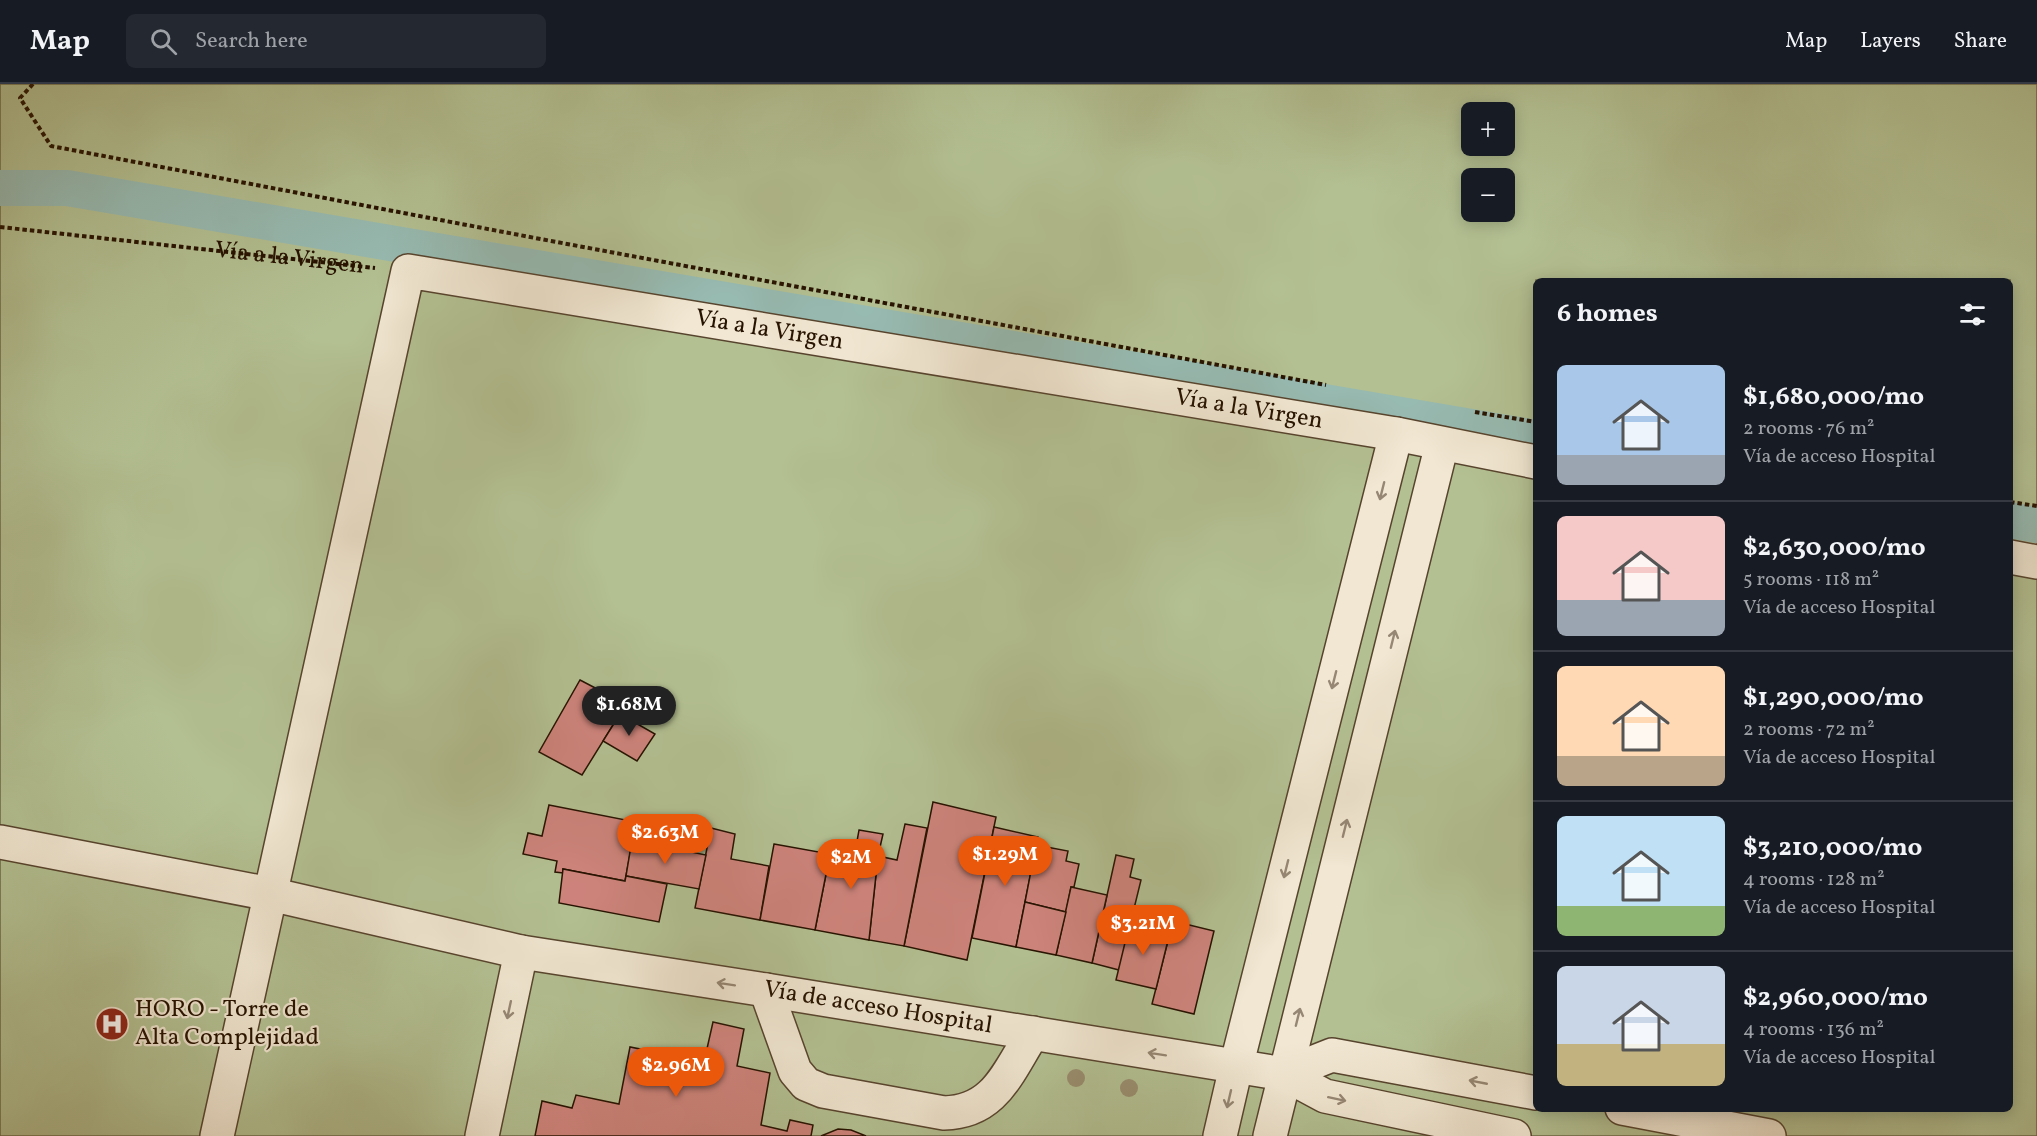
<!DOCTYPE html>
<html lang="en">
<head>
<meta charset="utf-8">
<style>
  :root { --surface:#171b24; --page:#242831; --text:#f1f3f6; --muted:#9ea1a6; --line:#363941; --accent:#ea580c }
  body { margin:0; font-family:Vollkorn,serif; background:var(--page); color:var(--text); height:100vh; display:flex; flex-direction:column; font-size:22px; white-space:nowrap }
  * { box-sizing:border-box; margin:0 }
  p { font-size:20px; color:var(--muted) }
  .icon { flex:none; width:33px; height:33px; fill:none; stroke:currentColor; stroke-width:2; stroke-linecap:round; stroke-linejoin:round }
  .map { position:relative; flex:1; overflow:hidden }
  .side { position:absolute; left:1533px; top:194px; width:480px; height:834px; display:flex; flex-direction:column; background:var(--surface); border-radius:9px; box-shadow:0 3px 15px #0003 }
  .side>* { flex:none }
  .buttons { position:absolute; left:1461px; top:18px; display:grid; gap:12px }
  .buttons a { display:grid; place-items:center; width:54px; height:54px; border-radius:9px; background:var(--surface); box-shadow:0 3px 15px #0003; font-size:30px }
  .price { position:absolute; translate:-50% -51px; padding:0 14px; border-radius:21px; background:var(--accent); color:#fff; font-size:20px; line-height:39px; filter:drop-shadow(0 2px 3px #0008) }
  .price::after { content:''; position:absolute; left:50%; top:36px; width:18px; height:14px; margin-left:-9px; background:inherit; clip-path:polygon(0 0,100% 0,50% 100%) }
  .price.active { background:#222; color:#fff }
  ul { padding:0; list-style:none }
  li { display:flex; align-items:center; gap:18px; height:150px; padding:0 24px }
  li+li { border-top:2px solid var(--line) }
  li span { display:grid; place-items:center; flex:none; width:168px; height:120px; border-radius:9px; color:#555 }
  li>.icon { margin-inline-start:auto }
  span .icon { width:72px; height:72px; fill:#fffc; stroke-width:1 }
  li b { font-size:26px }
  h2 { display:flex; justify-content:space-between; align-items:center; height:72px; padding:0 24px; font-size:26px }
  header { display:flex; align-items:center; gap:36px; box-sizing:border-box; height:84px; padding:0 30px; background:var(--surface); border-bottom:2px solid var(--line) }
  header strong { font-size:28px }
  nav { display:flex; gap:33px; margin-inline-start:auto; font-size:21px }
  .search { width:420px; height:54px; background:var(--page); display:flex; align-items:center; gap:15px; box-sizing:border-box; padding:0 21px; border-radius:9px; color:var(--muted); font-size:22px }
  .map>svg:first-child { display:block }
  .green { fill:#b3c092; stroke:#6c6949; stroke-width:1.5; fill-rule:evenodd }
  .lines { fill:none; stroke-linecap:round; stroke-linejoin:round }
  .canal { stroke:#97bab1; stroke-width:36 }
  .building { fill:#ce847c; stroke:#261200; stroke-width:1.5 }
  .minor-casing { stroke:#57442e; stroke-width:36 }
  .path { stroke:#261200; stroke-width:4; stroke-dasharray:4.5 3; stroke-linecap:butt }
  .minor { stroke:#f1e7d2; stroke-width:33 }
  .tree { fill:#998e6f }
  .oneway { stroke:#968774 }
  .labels { text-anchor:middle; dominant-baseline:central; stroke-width:4.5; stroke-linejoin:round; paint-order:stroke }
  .street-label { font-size:24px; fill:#261200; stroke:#f1e7d2 }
  .poi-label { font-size:24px; fill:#261200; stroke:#f1e7d2; text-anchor:start }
</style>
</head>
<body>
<header>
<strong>Map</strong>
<div class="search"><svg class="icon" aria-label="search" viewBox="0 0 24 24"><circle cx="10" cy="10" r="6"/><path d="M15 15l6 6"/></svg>Search here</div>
<nav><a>Map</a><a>Layers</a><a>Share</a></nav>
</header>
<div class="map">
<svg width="2037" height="1052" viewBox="0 0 2037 1052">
  <rect width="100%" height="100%" fill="#e9dab9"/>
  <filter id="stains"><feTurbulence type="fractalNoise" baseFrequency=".00333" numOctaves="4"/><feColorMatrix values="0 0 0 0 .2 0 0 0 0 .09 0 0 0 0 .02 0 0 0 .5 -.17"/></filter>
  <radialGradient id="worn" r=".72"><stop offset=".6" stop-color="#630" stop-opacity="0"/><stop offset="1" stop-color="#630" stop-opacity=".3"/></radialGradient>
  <path class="green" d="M0 0H2037V1052H0ZM1472 28H1504V62H1472ZM1472 94H1504V128H1472ZM1536 196H2010V1024H1536Z"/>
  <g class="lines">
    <g class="canal">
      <polyline points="0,104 67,104 1536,354"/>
      <polyline points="2010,436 2037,441"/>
    </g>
  </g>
  <g class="building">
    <polygon points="580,596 626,620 582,691 539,668"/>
    <polygon points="620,630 655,650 637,677 603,657"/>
    <polygon points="933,718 996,733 967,876 904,862"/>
    <polygon points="549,721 636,738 625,797 563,785 563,789 555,788 557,777 523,770 528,749 542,752"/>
    <polygon points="905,740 927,744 904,862 869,856 878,772 897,776"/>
    <polygon points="994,743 1038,753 1016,863 972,854"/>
    <polygon points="711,744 735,750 731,775 769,782 760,836 695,824"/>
    <polygon points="859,746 883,750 878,772 869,856 815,846 830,770 854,774"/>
    <polygon points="632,756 706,771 699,805 626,792"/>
    <polygon points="774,760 830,770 815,846 760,836"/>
    <polygon points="1036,761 1068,767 1066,777 1079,780 1074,803 1071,803 1066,828 1025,818"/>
    <polygon points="1116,771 1134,775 1130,793 1141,796 1119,886 1092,879"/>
    <polygon points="563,785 625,797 626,792 667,800 659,838 559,819"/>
    <polygon points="1071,803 1107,811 1092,879 1056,871"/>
    <polygon points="1025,818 1066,828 1056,871 1016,863"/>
    <polygon points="1173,837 1214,847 1194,930 1152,920"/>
    <polygon points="1130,838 1170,848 1156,905 1116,896"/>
    <polygon points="713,938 744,945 737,982 770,989 761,1041 787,1047 790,1036 813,1041 811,1052 535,1052 542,1017 572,1024 576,1011 619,1020 630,963 704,978"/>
    <polygon points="838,1045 851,1046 866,1052 821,1052"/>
  </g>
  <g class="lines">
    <defs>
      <g id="minor">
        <polyline points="2010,473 2037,478"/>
        <path id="s2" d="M0 758 270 810 521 868 766 906 1284 990 1325 1012 1514 1052"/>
        <path d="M766 906 795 987 806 1000 823 1007 944 1029C996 1028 1008 987 1033 949"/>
        <polyline points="1284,990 1332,971 1536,1009"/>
        <polyline points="1622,1024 1769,1052"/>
        <path id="s3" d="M217 1052 408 187 1396 350 1536 378"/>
        <polyline points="482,1052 521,868"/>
        <polyline points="1220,1052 1236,983 1396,350"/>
        <polyline points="1270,1052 1442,360"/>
      </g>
    </defs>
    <use href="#minor" class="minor-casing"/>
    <g class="path">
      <polyline points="33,0 20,14 51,62 551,157 1326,301"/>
      <path id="s1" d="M0 143 375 184"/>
      <polyline points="1475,328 1536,338"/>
      <polyline points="2010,418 2037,422"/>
    </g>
    <use href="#minor" class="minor"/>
  </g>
  <g class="tree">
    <circle cx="1076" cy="994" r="9"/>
    <circle cx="1129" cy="1004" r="9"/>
  </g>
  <defs><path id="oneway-shaft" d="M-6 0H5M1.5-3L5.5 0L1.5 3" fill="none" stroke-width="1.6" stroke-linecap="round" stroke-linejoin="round" transform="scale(1.5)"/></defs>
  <g class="oneway">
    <use href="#oneway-shaft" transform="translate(1382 407) rotate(104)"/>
    <use href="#oneway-shaft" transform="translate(1393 555) rotate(-76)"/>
    <use href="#oneway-shaft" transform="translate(1334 596) rotate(104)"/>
    <use href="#oneway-shaft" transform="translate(1345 744) rotate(-76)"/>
    <use href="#oneway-shaft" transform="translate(1286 785) rotate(104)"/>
    <use href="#oneway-shaft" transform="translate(726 900) rotate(-171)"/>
    <use href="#oneway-shaft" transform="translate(509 926) rotate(102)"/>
    <use href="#oneway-shaft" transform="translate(1298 933) rotate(-76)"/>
    <use href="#oneway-shaft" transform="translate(1157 970) rotate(-171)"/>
    <use href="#oneway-shaft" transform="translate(1478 998) rotate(-169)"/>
    <use href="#oneway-shaft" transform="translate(1229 1015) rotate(103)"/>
    <use href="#oneway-shaft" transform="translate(1337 1015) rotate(12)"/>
  </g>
  <defs>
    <symbol id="hospital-disc" viewBox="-11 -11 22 22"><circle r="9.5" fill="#8f2418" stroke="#f1e7d2"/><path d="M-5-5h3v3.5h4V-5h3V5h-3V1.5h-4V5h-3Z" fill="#fff"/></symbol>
  </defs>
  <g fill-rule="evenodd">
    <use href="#hospital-disc" x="93" y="921" width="38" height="38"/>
  </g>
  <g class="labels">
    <g class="street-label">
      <text stroke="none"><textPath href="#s1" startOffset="291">Vía a la Virgen</textPath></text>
      <text stroke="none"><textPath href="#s3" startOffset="1252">Vía a la Virgen</textPath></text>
      <text stroke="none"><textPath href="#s3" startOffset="1738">Vía a la Virgen</textPath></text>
      <text stroke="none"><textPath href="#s2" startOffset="894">Vía de acceso Hospital</textPath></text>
    </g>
    <g class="poi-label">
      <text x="135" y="926">HORO - Torre de<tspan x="135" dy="28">Alta Complejidad</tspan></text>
    </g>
  </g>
  <rect width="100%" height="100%" filter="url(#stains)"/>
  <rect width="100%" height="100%" fill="url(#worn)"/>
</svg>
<div class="buttons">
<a>+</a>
<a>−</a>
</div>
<b class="price active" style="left:629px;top:653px">$1.68M</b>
<b class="price" style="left:665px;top:781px">$2.63M</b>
<b class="price" style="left:1005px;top:803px">$1.29M</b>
<b class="price" style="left:851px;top:806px">$2M</b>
<b class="price" style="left:1143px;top:872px">$3.21M</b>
<b class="price" style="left:676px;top:1014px">$2.96M</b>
<section class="side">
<h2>6 homes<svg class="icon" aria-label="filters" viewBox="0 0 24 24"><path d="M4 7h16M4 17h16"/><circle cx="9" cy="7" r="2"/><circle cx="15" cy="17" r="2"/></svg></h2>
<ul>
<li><span style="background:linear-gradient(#a9c7e8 75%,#9aa5b1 0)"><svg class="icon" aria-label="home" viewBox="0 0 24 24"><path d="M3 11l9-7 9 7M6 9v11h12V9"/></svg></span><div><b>$1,680,000/mo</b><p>2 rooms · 76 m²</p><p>Vía de acceso Hospital</p></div></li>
<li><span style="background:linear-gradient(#f6c9c9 70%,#9aa5b1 0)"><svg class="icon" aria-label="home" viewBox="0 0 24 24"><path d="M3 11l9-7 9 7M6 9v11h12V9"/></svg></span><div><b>$2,630,000/mo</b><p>5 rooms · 118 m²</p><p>Vía de acceso Hospital</p></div></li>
<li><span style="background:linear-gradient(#ffd9b3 75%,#b9a48a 0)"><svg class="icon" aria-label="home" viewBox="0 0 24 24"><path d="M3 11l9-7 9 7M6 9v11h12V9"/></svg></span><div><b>$1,290,000/mo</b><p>2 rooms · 72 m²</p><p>Vía de acceso Hospital</p></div></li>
<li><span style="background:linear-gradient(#bfe0f5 75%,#8fb573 0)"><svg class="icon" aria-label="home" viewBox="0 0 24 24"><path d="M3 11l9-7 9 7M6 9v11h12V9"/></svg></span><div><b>$3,210,000/mo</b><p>4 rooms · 128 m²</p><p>Vía de acceso Hospital</p></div></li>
<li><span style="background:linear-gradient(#c9d6e8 65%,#c2b280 0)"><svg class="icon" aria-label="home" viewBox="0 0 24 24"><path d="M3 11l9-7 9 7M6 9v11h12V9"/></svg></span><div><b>$2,960,000/mo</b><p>4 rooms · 136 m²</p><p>Vía de acceso Hospital</p></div></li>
</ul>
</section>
</div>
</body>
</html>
